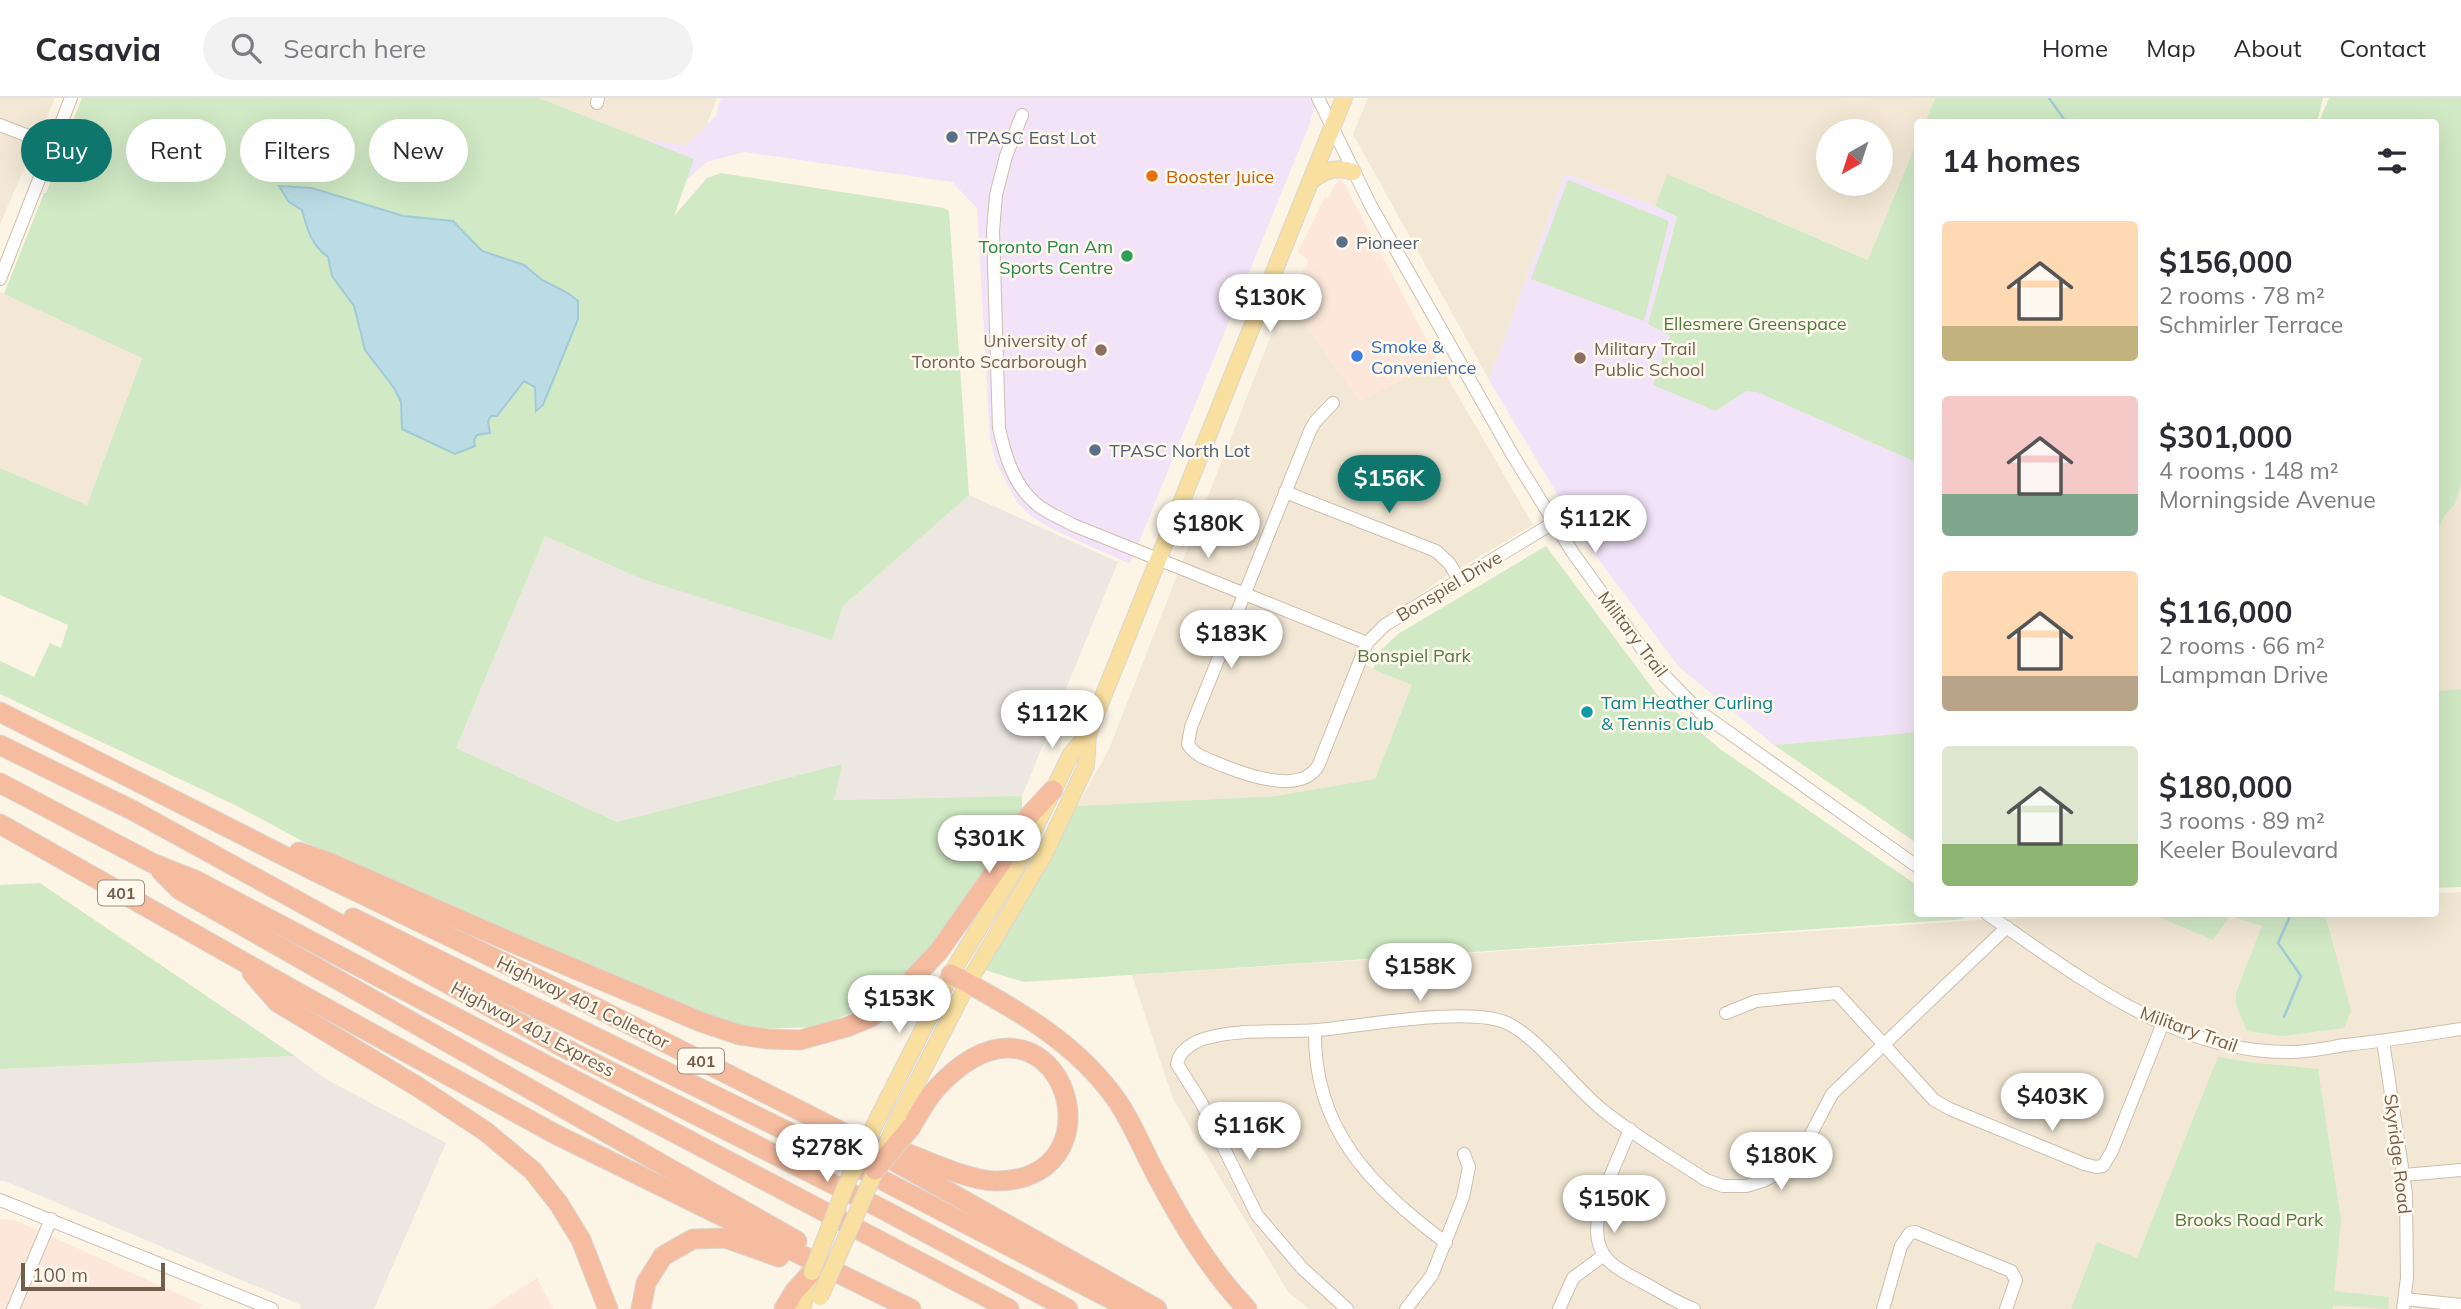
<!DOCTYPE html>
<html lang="en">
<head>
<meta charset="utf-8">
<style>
  :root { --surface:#fff; --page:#f2f2f3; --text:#2b2b33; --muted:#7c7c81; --line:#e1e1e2; --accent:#0f766e }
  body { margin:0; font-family:Mulish,sans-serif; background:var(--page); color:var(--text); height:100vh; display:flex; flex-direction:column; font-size:26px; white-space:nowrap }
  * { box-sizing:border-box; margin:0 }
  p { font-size:23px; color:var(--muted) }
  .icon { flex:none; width:38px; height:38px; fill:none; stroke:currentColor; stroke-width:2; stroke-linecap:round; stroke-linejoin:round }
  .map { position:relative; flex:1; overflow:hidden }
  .side { position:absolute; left:1914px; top:21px; width:525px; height:798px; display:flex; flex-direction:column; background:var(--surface); border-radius:7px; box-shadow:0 7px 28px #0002 }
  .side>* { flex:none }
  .hud { position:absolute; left:21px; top:21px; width:665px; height:63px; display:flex; gap:14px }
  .needle { width:46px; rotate:219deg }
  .fabs { position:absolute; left:1816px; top:21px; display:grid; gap:14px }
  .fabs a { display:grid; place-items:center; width:77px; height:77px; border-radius:50%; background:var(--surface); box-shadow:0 7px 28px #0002; font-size:35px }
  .scale { position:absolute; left:21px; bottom:18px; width:144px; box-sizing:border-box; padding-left:7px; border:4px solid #755d4b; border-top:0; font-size:19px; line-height:24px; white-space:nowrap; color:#755d4b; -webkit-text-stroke:5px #fff9ed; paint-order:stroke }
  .price { position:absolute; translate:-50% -60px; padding:0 16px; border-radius:24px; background:#fff; color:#222; font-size:23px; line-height:46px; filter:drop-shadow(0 2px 4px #0008) }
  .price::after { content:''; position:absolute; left:50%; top:42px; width:21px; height:16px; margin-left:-10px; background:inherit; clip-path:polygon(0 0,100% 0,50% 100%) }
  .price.current { background:var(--accent); color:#fff }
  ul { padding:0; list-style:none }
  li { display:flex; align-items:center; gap:21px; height:175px; padding:0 28px }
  li span { display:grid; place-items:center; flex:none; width:196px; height:140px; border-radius:7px; color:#555 }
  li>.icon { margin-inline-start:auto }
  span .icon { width:84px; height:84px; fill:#fffc; stroke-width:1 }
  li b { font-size:30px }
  h2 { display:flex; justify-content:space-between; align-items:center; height:84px; padding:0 28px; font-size:30px }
  .tag { padding:0 24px; border-radius:32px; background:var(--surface); box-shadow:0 7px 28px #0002; font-size:24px; line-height:63px }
  .tag.current { background:var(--accent); color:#fff }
  header { display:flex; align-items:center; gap:42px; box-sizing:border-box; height:98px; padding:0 35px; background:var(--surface); border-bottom:2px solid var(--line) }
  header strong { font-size:33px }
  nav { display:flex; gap:38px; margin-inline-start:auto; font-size:24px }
  .search { width:490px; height:63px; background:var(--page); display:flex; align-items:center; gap:18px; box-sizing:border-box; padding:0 24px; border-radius:38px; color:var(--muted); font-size:26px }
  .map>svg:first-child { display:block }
  .residential { fill:#f3e8d5; fill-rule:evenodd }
  .commercial { fill:#fce7da }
  .industrial { fill:#ece7e0 }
  .education { fill:#f2e3f8 }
  .green { fill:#d1e9c5; fill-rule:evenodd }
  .water { fill:#bbdce5; stroke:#a1cad7; stroke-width:2 }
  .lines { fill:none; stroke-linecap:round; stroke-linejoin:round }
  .stream { stroke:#a1cad7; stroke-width:2.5 }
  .minor-casing { stroke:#cebead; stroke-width:14 }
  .major-casing { stroke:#dbd5d0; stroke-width:18 }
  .highway-casing { stroke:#dbd5d0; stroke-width:21 }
  .minor { stroke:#fff; stroke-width:12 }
  .major { stroke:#f9dfa0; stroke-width:16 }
  .highway { stroke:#f5bc9f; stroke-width:19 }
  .major-bridge-casing { stroke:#dbd5d0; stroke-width:18; stroke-linecap:butt }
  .highway-bridge-casing { stroke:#dbd5d0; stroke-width:21; stroke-linecap:butt }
  .major-bridge { stroke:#f9dfa0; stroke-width:16 }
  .highway-bridge { stroke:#f5bc9f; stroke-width:19 }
  .service-dot { fill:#5c6f8a; stroke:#fff9ed; stroke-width:2.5 }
  .food-dot { fill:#e8710a; stroke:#fff9ed; stroke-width:2.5 }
  .leisure-dot { fill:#2e9e5b; stroke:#fff9ed; stroke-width:2.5 }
  .education-dot { fill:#8d6e63; stroke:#fff9ed; stroke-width:2.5 }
  .shop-dot { fill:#3f7fe0; stroke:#fff9ed; stroke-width:2.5 }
  .culture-dot { fill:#0f9aa8; stroke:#fff9ed; stroke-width:2.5 }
  .labels { text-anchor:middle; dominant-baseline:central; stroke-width:5; stroke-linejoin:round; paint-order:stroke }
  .shield { fill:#fff9ed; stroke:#9e8c7c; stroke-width:2 }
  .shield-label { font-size:16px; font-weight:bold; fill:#755d4b }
  .service-label { font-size:18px; fill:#4e5e75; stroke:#fff9ed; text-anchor:start }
  .food-label { font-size:18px; fill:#c56008; stroke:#fff9ed; text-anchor:start }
  .leisure-label { font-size:18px; fill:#27864d; stroke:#fff9ed; text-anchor:end }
  .park-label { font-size:18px; fill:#4f7a43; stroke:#fff9ed }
  .education-label { font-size:18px; fill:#785e54; stroke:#fff9ed; text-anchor:end }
  .shop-label { font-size:18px; fill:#366cbe; stroke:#fff9ed; text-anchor:start }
  .street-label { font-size:18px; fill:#755d4b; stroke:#fff9ed }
  .culture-label { font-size:18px; fill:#0d838f; stroke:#fff9ed; text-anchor:start }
</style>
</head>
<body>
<header>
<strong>Casavia</strong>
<div class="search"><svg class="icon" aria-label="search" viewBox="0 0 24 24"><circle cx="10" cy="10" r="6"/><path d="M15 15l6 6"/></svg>Search here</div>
<nav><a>Home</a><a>Map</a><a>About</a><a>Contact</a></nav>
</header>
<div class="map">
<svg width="2461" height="1211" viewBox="0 0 2461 1211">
  <rect width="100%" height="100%" fill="#fcf5e6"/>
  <g class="residential">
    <polygon points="0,0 55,0 0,126"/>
    <polygon points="539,0 717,0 694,61"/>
    <path d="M1368 0H1935L1925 24H1918V41L1869 162 1667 76 1655 108 1565 76 1489 282 1353 36ZM1829 33H1881V86H1829Z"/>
    <polygon points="0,194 142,259 87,407 0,370"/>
    <polygon points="1286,199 1360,303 1438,263 1533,427 1440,482 1370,533 1353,561 1412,587 1375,681 1275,698 1077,708 1109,651"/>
    <polygon points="2461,385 2461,591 2436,593 2436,436"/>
    <polygon points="2461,794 2461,1211 1309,1211 1288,1194 1173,1001 1132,877 2074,816 2436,816 2436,795"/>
  </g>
  <g class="commercial">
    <polygon points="1340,78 1438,263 1360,303 1286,199 1309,163 1298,154 1325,99 1328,100"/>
    <polygon points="0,1121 15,1122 203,1207 199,1211 0,1211"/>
    <polygon points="537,1180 553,1211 489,1211"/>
  </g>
  <g class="industrial">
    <polygon points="969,397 1118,464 1022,698 833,702 842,666 617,724 456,650 545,438 639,480 832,542 843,508"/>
    <polygon points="295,958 324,980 446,1045 374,1211 300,1211 301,1207 5,1083 0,1083 0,971"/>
  </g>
  <g class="education">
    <polygon points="101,0 624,38 685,48 716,18 721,0 1317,0 1310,25 1130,466 1054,432 1032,419 1017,404 996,365 990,340 977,110 952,84 744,54 707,64 593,163"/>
    <polygon points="1565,76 1655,108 1677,119 1648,226 1670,238 1750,291 1918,365 1918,634 1774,647 1679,569 1587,446 1489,282"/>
  </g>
  <g class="green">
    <path d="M82 0H539L694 61 674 118 707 80 721 75 944 110 949 113 969 397 843 508 832 542 639 480 545 438 456 650 617 724 842 666 834 702 1022 698V722L993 766 927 853 882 900 820 929 752 931 705 918 504 834 304 744 239 709 0 596V563L34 579 50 545 61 550 68 527 0 497V370L87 407 142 260 4 196 44 95H46L51 83 49 82ZM280 88 312 90 403 118 453 123 482 153 524 167 542 182 568 195 578 203V221L535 288 524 283 497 318H491L473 342 422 339 403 331 401 304 394 290 379 271 360 238 354 208 332 178 328 159C312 148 307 131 302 112L289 104Z"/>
    <polygon points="1935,0 2323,0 2317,24 1925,24"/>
    <polygon points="2329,0 2461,0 2461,385 2455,406 2445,417 2436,436 2436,24 2319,24"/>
    <polygon points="1918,41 1918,365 1757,294 1746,293 1716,313 1653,287 1670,238 1648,226 1677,119 1655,108 1667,76 1868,162"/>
    <polygon points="1568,82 1669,123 1644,223 1531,181"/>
    <polygon points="1546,448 1659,599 1720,651 1918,788 1918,816 1957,816 1965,821 1024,884 985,872 1077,708 1275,698 1375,681 1412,587 1373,571 1381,552 1398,536"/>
    <polygon points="2461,591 2461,789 2436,790 2436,593"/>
    <polygon points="1918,634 1918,746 1774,647"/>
    <polygon points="40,785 295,958 0,971 0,787"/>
    <polygon points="2160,816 2325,816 2351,913 2344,930 2282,938 2247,933 2236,906 2236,895 2262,828 2230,818 2213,842 2159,819"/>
    <polygon points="2218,959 2248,964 2318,971 2341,1122 2334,1193 2389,1199 2388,1211 2333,1207 2333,1211 2071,1211 2097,1144 2137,1160"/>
  </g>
  <path class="water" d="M279 88 312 90 403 118 453 123 482 153 524 167 542 182 568 195 578 203V221L543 307 536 313 535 289 524 283 497 318H491L488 323 490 335 477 337 474 342 475 348 455 356 402 331 401 304 394 290 365 252 354 208 332 178 328 159C312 148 307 131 302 112L289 104Z"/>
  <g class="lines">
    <g class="stream">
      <polyline points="2049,0 2066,24"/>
      <polyline points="2284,919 2301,878 2278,845 2291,816"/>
    </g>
    <defs>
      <g id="minor">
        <polyline points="1318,0 1371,108 1512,356 1573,455 1653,566 1700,614 1918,769"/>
        <polyline points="597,5 598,0"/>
        <path d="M1022 17 1006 58 996 97 993 133 999 330C1005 357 1013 385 1034 404 1044 414 1061 420 1073 427L1367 545"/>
        <polyline points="0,27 52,47"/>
        <polyline points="0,181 71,0"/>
        <path d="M1333 305 1315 324 1310 333 1191 629 1188 646C1195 659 1211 662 1224 668 1249 678 1303 697 1319 666L1367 545 1385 527 1553 425"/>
        <polyline points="1285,394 1436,453 1449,465 1459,481"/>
        <path d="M1987 816C2078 878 2175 956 2292 954 2309 954 2327 950 2345 947 2384 943 2422 937 2461 931"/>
        <polyline points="1726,915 1756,903 1837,895 1934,1002 1950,1011 2084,1066 2096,1069 2103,1068 2112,1053 2163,925"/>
        <path d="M1315 932C1313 1032 1372 1089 1446 1145"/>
        <polyline points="2383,943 2406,1096 2407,1180 2403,1211"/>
        <path d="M1630 1031C1618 1065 1577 1132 1609 1163 1619 1173 1633 1179 1646 1186 1661 1194 1677 1205 1694 1211"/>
        <polyline points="2404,1077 2461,1072"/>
        <polyline points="0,1102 272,1211"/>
        <polyline points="2405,1201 2461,1207"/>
        <polyline points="13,1211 51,1121"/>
        <path d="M1347 1211 1302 1170 1257 1117 1201 1004 1177 966C1179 952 1195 943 1207 940 1243 930 1281 935 1318 932 1363 928 1469 908 1507 925 1539 940 1575 991 1605 1014 1636 1039 1673 1060 1706 1082L1723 1088H1746L1763 1083 1786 1071 1804 1049 1832 996 2007 829"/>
        <polyline points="1406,1211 1432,1177 1463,1099 1469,1069 1464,1056"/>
        <polyline points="1559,1211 1573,1180 1604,1157"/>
        <polyline points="1883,1211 1901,1148 1910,1135 1915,1134 2011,1173 2016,1182 2006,1211"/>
      </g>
      <g id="major">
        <path d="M1312 82C1325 72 1338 68 1353 74"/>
        <polyline points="880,1016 951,876 1015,771 1071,656 1088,636"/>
        <polyline points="898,1021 968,885 1044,757 1086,668 1088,636 1344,0"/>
        <polyline points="802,1211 812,1174"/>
      </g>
      <g id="highway">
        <polyline points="0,614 312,772 593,908 846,1036 1157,1211"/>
        <polyline points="0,647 134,713 572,954 884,1112 1068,1211"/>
        <polyline points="0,685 152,765 195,782 1009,1211"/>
        <polyline points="0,726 302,897 555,1036 911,1211"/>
        <polyline points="299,754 328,764 513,845 701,924 740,937 768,941 800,942 847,929 871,919 891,904 939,853 999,768 1028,719 1053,692"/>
        <polyline points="161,773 180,792 797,1143"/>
        <polyline points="353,820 815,1047 1130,1211"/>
        <polyline points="252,875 277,904 418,989 485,1033 533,1073 559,1106 581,1142 608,1211"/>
        <path d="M951 876C1014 910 1077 944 1118 1004 1134 1028 1144 1055 1158 1080 1183 1127 1210 1172 1247 1211"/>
        <path d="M886 1047C915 1057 968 1084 997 1083 1132 1081 1054 859 934 993 925 1004 918 1017 911 1029"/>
        <polyline points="641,1211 646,1185 663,1158 693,1141 725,1140 779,1159"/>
        <polyline points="784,1211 794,1194 812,1174"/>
      </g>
    </defs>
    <use href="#minor" class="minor-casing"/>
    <use href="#major" class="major-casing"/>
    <use href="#highway" class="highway-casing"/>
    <use href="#minor" class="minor"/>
    <use href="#major" class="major"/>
    <use href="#highway" class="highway"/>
    <defs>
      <g id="major-bridge">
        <polyline points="812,1174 846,1087 880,1016"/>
        <polyline points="820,1199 898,1021"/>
      </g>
      <polyline id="highway-bridge" points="875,1072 911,1029"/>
    </defs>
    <use href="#major-bridge" class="major-bridge-casing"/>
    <use href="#highway-bridge" class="highway-bridge-casing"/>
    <use href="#major-bridge" class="major-bridge"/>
    <use href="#highway-bridge" class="highway-bridge"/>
  </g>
  <g class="service-dot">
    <circle cx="952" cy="39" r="7"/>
    <circle cx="1342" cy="144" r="7"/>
    <circle cx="1095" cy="352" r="7"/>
  </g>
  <circle class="food-dot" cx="1152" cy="78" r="7"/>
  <circle class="leisure-dot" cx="1127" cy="158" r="7"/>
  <g class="education-dot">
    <circle cx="1101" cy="252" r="7"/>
    <circle cx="1580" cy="260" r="7"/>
  </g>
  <circle class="shop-dot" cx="1357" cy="258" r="7"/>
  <circle class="culture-dot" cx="1587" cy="614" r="7"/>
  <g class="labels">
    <g class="shield">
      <rect x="98" y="782.5" width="46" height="25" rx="5"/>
      <rect x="678" y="950.5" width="46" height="25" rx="5"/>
    </g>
    <g class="shield-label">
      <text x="121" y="795">401</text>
      <text x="701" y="963">401</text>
    </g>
    <g class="service-label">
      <text x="966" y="39">TPASC East Lot</text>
      <text x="1356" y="144">Pioneer</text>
      <text x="1109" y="352">TPASC North Lot</text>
    </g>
    <g class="food-label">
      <text x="1166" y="78">Booster Juice</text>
    </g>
    <g class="leisure-label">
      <text x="1113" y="148">Toronto Pan Am<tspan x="1113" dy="21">Sports Centre</tspan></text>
    </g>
    <g class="park-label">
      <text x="1755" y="225">Ellesmere Greenspace</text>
      <text x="1414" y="557">Bonspiel Park</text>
      <text x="2249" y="1121">Brooks Road Park</text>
    </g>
    <g class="education-label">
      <text x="1087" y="242">University of<tspan x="1087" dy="21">Toronto Scarborough</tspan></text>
      <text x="1594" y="250" text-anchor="start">Military Trail<tspan x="1594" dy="21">Public School</tspan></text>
    </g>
    <g class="shop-label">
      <text x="1371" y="248">Smoke &amp;<tspan x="1371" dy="21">Convenience</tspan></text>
    </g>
    <g class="street-label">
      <text transform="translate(1449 488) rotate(-31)">Bonspiel Drive</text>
      <text transform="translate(1633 536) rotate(53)">Military Trail</text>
      <text transform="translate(583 904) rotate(26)">Highway 401 Collector</text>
      <text transform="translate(533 931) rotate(28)">Highway 401 Express</text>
      <text transform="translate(2189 931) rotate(20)">Military Trail</text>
      <text transform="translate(2398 1056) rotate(83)">Skyridge Road</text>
    </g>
    <g class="culture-label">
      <text x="1601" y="604">Tam Heather Curling<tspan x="1601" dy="21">&amp; Tennis Club</tspan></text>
    </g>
  </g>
</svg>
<div class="fabs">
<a><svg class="needle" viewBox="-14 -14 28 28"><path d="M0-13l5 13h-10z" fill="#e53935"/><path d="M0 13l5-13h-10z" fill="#7c7c81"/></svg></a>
</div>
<div class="scale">100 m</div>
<b class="price" style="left:1270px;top:236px">$130K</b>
<b class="price current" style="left:1389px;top:417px">$156K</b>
<b class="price" style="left:1595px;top:457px">$112K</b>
<b class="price" style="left:1208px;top:462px">$180K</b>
<b class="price" style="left:1231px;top:572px">$183K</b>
<b class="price" style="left:1052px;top:652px">$112K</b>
<b class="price" style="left:989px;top:777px">$301K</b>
<b class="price" style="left:1420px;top:905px">$158K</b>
<b class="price" style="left:899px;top:937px">$153K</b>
<b class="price" style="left:2052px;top:1035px">$403K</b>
<b class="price" style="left:1249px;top:1064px">$116K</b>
<b class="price" style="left:827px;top:1086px">$278K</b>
<b class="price" style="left:1781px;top:1094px">$180K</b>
<b class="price" style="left:1614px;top:1137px">$150K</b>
<div class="hud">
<a class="tag current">Buy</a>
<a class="tag">Rent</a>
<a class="tag">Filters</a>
<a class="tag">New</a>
</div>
<section class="side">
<h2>14 homes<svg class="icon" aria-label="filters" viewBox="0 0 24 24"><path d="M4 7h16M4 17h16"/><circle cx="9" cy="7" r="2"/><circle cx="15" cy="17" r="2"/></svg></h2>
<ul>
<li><span style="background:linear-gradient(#ffd9b3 75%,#c2b280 0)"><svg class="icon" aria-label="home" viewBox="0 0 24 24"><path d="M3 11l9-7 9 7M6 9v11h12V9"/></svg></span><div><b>$156,000</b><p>2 rooms · 78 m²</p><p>Schmirler Terrace</p></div></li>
<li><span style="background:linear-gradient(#f6c9c9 70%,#7fa58c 0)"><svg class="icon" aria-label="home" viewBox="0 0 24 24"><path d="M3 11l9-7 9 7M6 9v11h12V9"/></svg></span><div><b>$301,000</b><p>4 rooms · 148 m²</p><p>Morningside Avenue</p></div></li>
<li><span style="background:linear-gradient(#ffd9b3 75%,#b9a48a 0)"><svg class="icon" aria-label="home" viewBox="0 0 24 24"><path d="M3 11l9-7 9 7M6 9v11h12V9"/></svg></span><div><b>$116,000</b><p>2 rooms · 66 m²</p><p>Lampman Drive</p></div></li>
<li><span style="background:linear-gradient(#dfe7d0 70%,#8fb573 0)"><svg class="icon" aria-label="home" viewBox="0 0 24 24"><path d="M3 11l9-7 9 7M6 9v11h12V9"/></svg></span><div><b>$180,000</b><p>3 rooms · 89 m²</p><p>Keeler Boulevard</p></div></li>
</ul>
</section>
</div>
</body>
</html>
